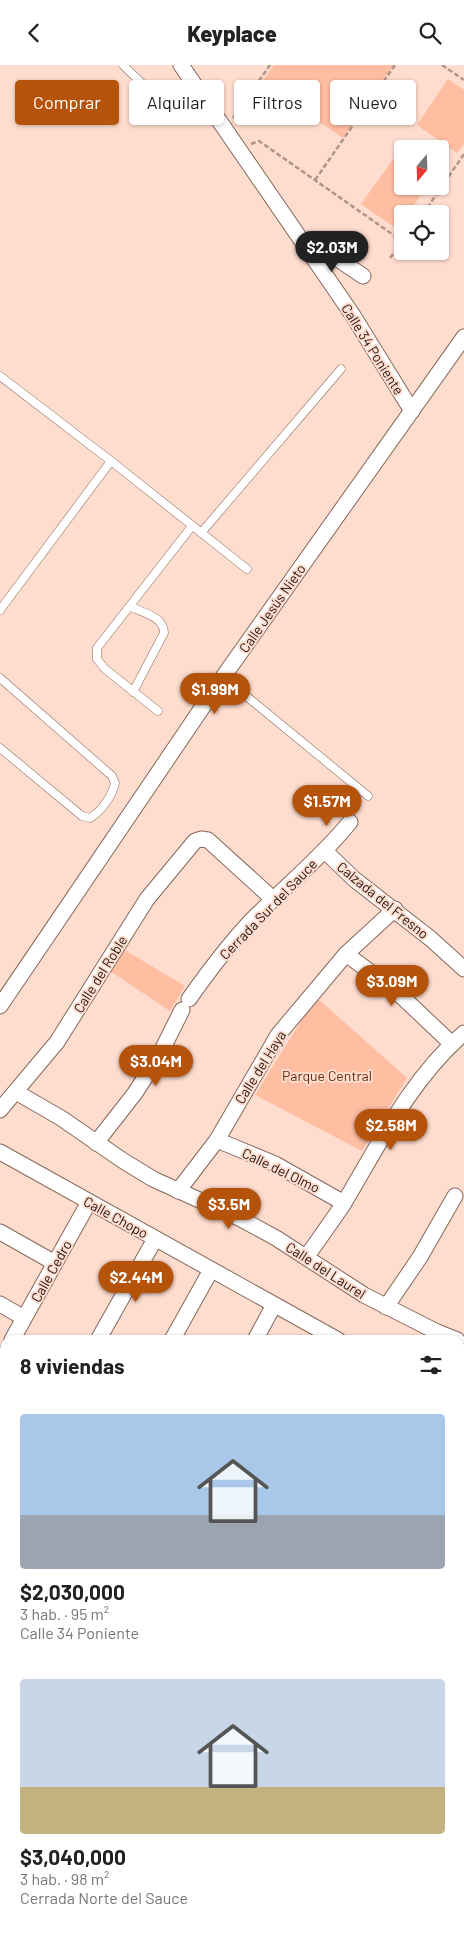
<!DOCTYPE html>
<html lang="es">
<head>
<meta charset="utf-8">
<style>
  :root { --surface:#fff; --page:#f6f6f6; --text:#222; --muted:#767676; --accent:#b45309 }
  body { margin:0; font-family:Barlow,sans-serif; background:var(--page); color:var(--text); height:100vh; display:flex; flex-direction:column; font-size:19px; white-space:nowrap }
  * { box-sizing:border-box; margin:0 }
  p { font-size:16px; color:var(--muted) }
  .icon { flex:none; width:28px; height:28px; fill:none; stroke:currentColor; stroke-width:2; stroke-linecap:round; stroke-linejoin:round }
  .map { position:relative; flex:1; overflow:hidden }
  .details { position:absolute; left:0px; top:1270px; width:465px; height:601px; display:flex; flex-direction:column; background:var(--surface); border-radius:15px 15px 0 0; box-shadow:0 1px 4px #0004 }
  .details>* { flex:none }
  .hud { position:absolute; left:15px; top:15px; width:435px; height:45px; display:flex; gap:10px }
  .needle { width:32px; rotate:199deg }
  .buttons { position:absolute; left:394px; top:75px; display:grid; gap:10px }
  .buttons a { display:grid; place-items:center; width:55px; height:55px; border-radius:5px; background:var(--surface); box-shadow:0 1px 4px #0004; font-size:25px }
  .price { position:absolute; translate:-50% -42px; padding:0 11px; border-radius:18px; background:var(--accent); color:#fff; font-size:16px; line-height:32px; filter:drop-shadow(0 1px 2px #0008) }
  .price::after { content:''; position:absolute; left:50%; top:30px; width:15px; height:11px; margin-left:-8px; background:inherit; clip-path:polygon(0 0,100% 0,50% 100%) }
  .price.current { background:#222; color:#fff }
  ul { padding:0; list-style:none }
  li { display:grid; align-content:center; gap:10px; height:265px; padding:0 20px }
  li span { display:grid; place-items:center; height:155px; border-radius:5px; color:#555 }
  li>.icon { margin-inline-start:auto }
  span .icon { width:90px; height:90px; fill:#fffc; stroke-width:1 }
  li b { font-size:21px }
  h2 { display:flex; justify-content:space-between; align-items:center; height:60px; padding:0 20px; font-size:21px }
  .pill { padding:0 18px; border-radius:5px; background:var(--surface); box-shadow:0 1px 4px #0004; font-size:18px; line-height:45px }
  .pill.current { background:var(--accent); color:#fff }
  header { display:flex; justify-content:space-between; align-items:center; height:65px; padding:0 20px; background:var(--surface); font-size:22px; font-weight:800 }
  .map>svg:first-child { display:block }
  .green { fill:#ffbea2 }
  .lines { fill:none; stroke-linecap:round; stroke-linejoin:round }
  .lane-casing { stroke:#85685b; stroke-width:9 }
  .street-casing { stroke:#85685b; stroke-width:17 }
  .path { stroke:#af958a; stroke-width:2.5; stroke-dasharray:5 2.5; stroke-linecap:butt }
  .lane { stroke:#fff; stroke-width:8 }
  .street { stroke:#fff; stroke-width:15 }
  .labels { text-anchor:middle; dominant-baseline:central; stroke-width:4; stroke-linejoin:round; paint-order:stroke }
  .street-label { font-size:14px; fill:#221611; stroke:#fedcce }
  .park-label { font-size:14px; fill:#682c0c; stroke:#fedcce }
</style>
</head>
<body>
<header><svg class="icon" aria-label="back" viewBox="0 0 24 24"><path d="M15 5l-7 7 7 7"/></svg>Keyplace<svg class="icon" aria-label="search" viewBox="0 0 24 24"><circle cx="10" cy="10" r="6"/><path d="M15 15l6 6"/></svg></header>
<div class="map">
<svg width="464" height="1871" viewBox="0 0 464 1871">
  <rect width="100%" height="100%" fill="#fedcce"/>
  <g class="green">
    <polygon points="274,0 394,0 343,73 262,17"/>
    <polygon points="448,14 464,25 464,79 457,88 417,60"/>
    <polygon points="394,93 402,99 402,121 427,121 408,149 402,149 402,156 397,164 361,139"/>
    <polygon points="123,884 185,921 170,946 110,906"/>
    <polygon points="316,932 407,1013 362,1086 255,1030"/>
  </g>
  <g class="lines">
    <defs>
      <g id="lane">
        <polyline points="123,0 157,33"/>
        <polyline points="0,311 111,396 247,504"/>
        <polyline points="201,468 341,304"/>
        <path d="M131 542C144 548 164 552 164 568L133 627"/>
        <polyline points="0,545 111,396"/>
        <polyline points="223,612 368,731"/>
        <path d="M0 613 112 711 115 718C112 731 102 746 90 753L82 751 0 683"/>
        <polyline points="158,646 105,604 97,594 97,583 192,461"/>
        <polyline points="5,1871 12,1867 22,1871"/>
      </g>
      <g id="street">
        <polyline points="181,0 352,249 412,346"/>
        <polyline points="307,185 326,186 363,211"/>
        <polyline points="325,786 354,814 431,874 464,904"/>
        <polyline points="346,889 397,927 452,979"/>
        <path d="M189 934C208 907 227 882 249 858 282 824 320 794 350 757"/>
        <polyline points="0,941 223,612 464,272"/>
        <polyline points="16,1027 61,1053 122,1095 153,1114 241,1154 276,1173 364,1230 437,1267 457,1275"/>
        <polyline points="0,1045 57,977 147,834 195,776 201,774 208,775 273,834"/>
        <polyline points="217,1075 275,1099 344,1138"/>
        <polyline points="96,1078 135,1028 159,991 182,945"/>
        <polyline points="0,1087 338,1275"/>
        <polyline points="178,1126 217,1075 278,970 346,889 395,844"/>
        <polyline points="0,1167 55,1198"/>
        <path d="M307 1191C319 1174 332 1156 344 1138 380 1078 410 1015 464 968"/>
        <polyline points="0,1239 24,1253"/>
        <polyline points="386,1242 420,1192 455,1131"/>
        <polyline points="12,1275 89,1137"/>
        <polyline points="98,1275 155,1174"/>
        <polyline points="172,1275 211,1205"/>
        <polyline points="255,1275 274,1240"/>
        <polyline points="0,1297 5,1288"/>
        <polyline points="460,1309 464,1303"/>
        <polyline points="0,1316 5,1318"/>
        <polyline points="460,1343 464,1345"/>
        <polyline points="460,1422 464,1424"/>
        <polyline points="0,1449 5,1440"/>
        <polyline points="460,1492 464,1495"/>
        <polyline points="0,1534 5,1537"/>
        <polyline points="460,1567 464,1570"/>
        <polyline points="0,1629 5,1632"/>
        <polyline points="460,1641 464,1643"/>
        <polyline points="460,1713 464,1715"/>
        <polyline points="0,1732 5,1725"/>
        <polyline points="460,1788 464,1791"/>
        <polyline points="266,1866 274,1871"/>
        <polyline points="422,1866 431,1871"/>
        <polyline points="145,1871 148,1866"/>
      </g>
    </defs>
    <use href="#lane" class="lane-casing"/>
    <use href="#street" class="street-casing"/>
    <g class="path">
      <polyline points="442,0 464,15"/>
      <polyline points="233,53 270,0"/>
      <polyline points="251,79 259,76 402,176"/>
      <polyline points="315,115 395,0"/>
      <polyline points="423,149 464,89"/>
      <polyline points="390,193 402,178"/>
    </g>
    <use href="#lane" class="lane"/>
    <use href="#street" class="street"/>
  </g>
  <g class="labels">
    <g class="street-label">
      <text transform="translate(373 284) rotate(58)">Calle 34 Poniente</text>
      <text transform="translate(272 543) rotate(-55)">Calle Jesús Nieto</text>
      <text transform="translate(383 835) rotate(39)">Calzada del Fresno</text>
      <text transform="translate(268 844) rotate(-46)">Cerrada Sur del Sauce</text>
      <text transform="translate(100 909) rotate(-58)">Calle del Roble</text>
      <text transform="translate(260 1002) rotate(-58)">Calle del Haya</text>
      <text transform="translate(281 1105) rotate(26)">Calle del Olmo</text>
      <text transform="translate(116 1152) rotate(29)">Calle Chopo</text>
      <text transform="translate(326 1205) rotate(33)">Calle del Laurel</text>
      <text transform="translate(51 1206) rotate(-61)">Calle Cedro</text>
    </g>
    <g class="park-label">
      <text x="327" y="1010">Parque Central</text>
    </g>
  </g>
</svg>
<div class="buttons">
<a><svg class="needle" viewBox="-14 -14 28 28"><path d="M0-13l5 13h-10z" fill="#e53935"/><path d="M0 13l5-13h-10z" fill="#767676"/></svg></a>
<a><svg class="icon" aria-label="locate" viewBox="0 0 24 24"><circle cx="12" cy="12" r="6"/><path d="M12 2v4M12 18v4M2 12h4M18 12h4"/></svg></a>
</div>
<b class="price current" style="left:332px;top:208px">$2.03M</b>
<b class="price" style="left:215px;top:650px">$1.99M</b>
<b class="price" style="left:327px;top:762px">$1.57M</b>
<b class="price" style="left:392px;top:942px">$3.09M</b>
<b class="price" style="left:156px;top:1022px">$3.04M</b>
<b class="price" style="left:391px;top:1086px">$2.58M</b>
<b class="price" style="left:229px;top:1165px">$3.5M</b>
<b class="price" style="left:136px;top:1238px">$2.44M</b>
<div class="hud">
<a class="pill current">Comprar</a>
<a class="pill">Alquilar</a>
<a class="pill">Filtros</a>
<a class="pill">Nuevo</a>
</div>
<section class="details">
<h2>8 viviendas<svg class="icon" aria-label="filters" viewBox="0 0 24 24"><path d="M4 7h16M4 17h16"/><circle cx="9" cy="7" r="2"/><circle cx="15" cy="17" r="2"/></svg></h2>
<ul>
<li><span style="background:linear-gradient(#a9c7e8 65%,#9aa5b1 0)"><svg class="icon" aria-label="home" viewBox="0 0 24 24"><path d="M3 11l9-7 9 7M6 9v11h12V9"/></svg></span><div><b>$2,030,000</b><p>3 hab. · 95 m²</p><p>Calle 34 Poniente</p></div></li>
<li><span style="background:linear-gradient(#c9d6e8 70%,#c2b280 0)"><svg class="icon" aria-label="home" viewBox="0 0 24 24"><path d="M3 11l9-7 9 7M6 9v11h12V9"/></svg></span><div><b>$3,040,000</b><p>3 hab. · 98 m²</p><p>Cerrada Norte del Sauce</p></div></li>
</ul>
</section>
</div>
</body>
</html>
